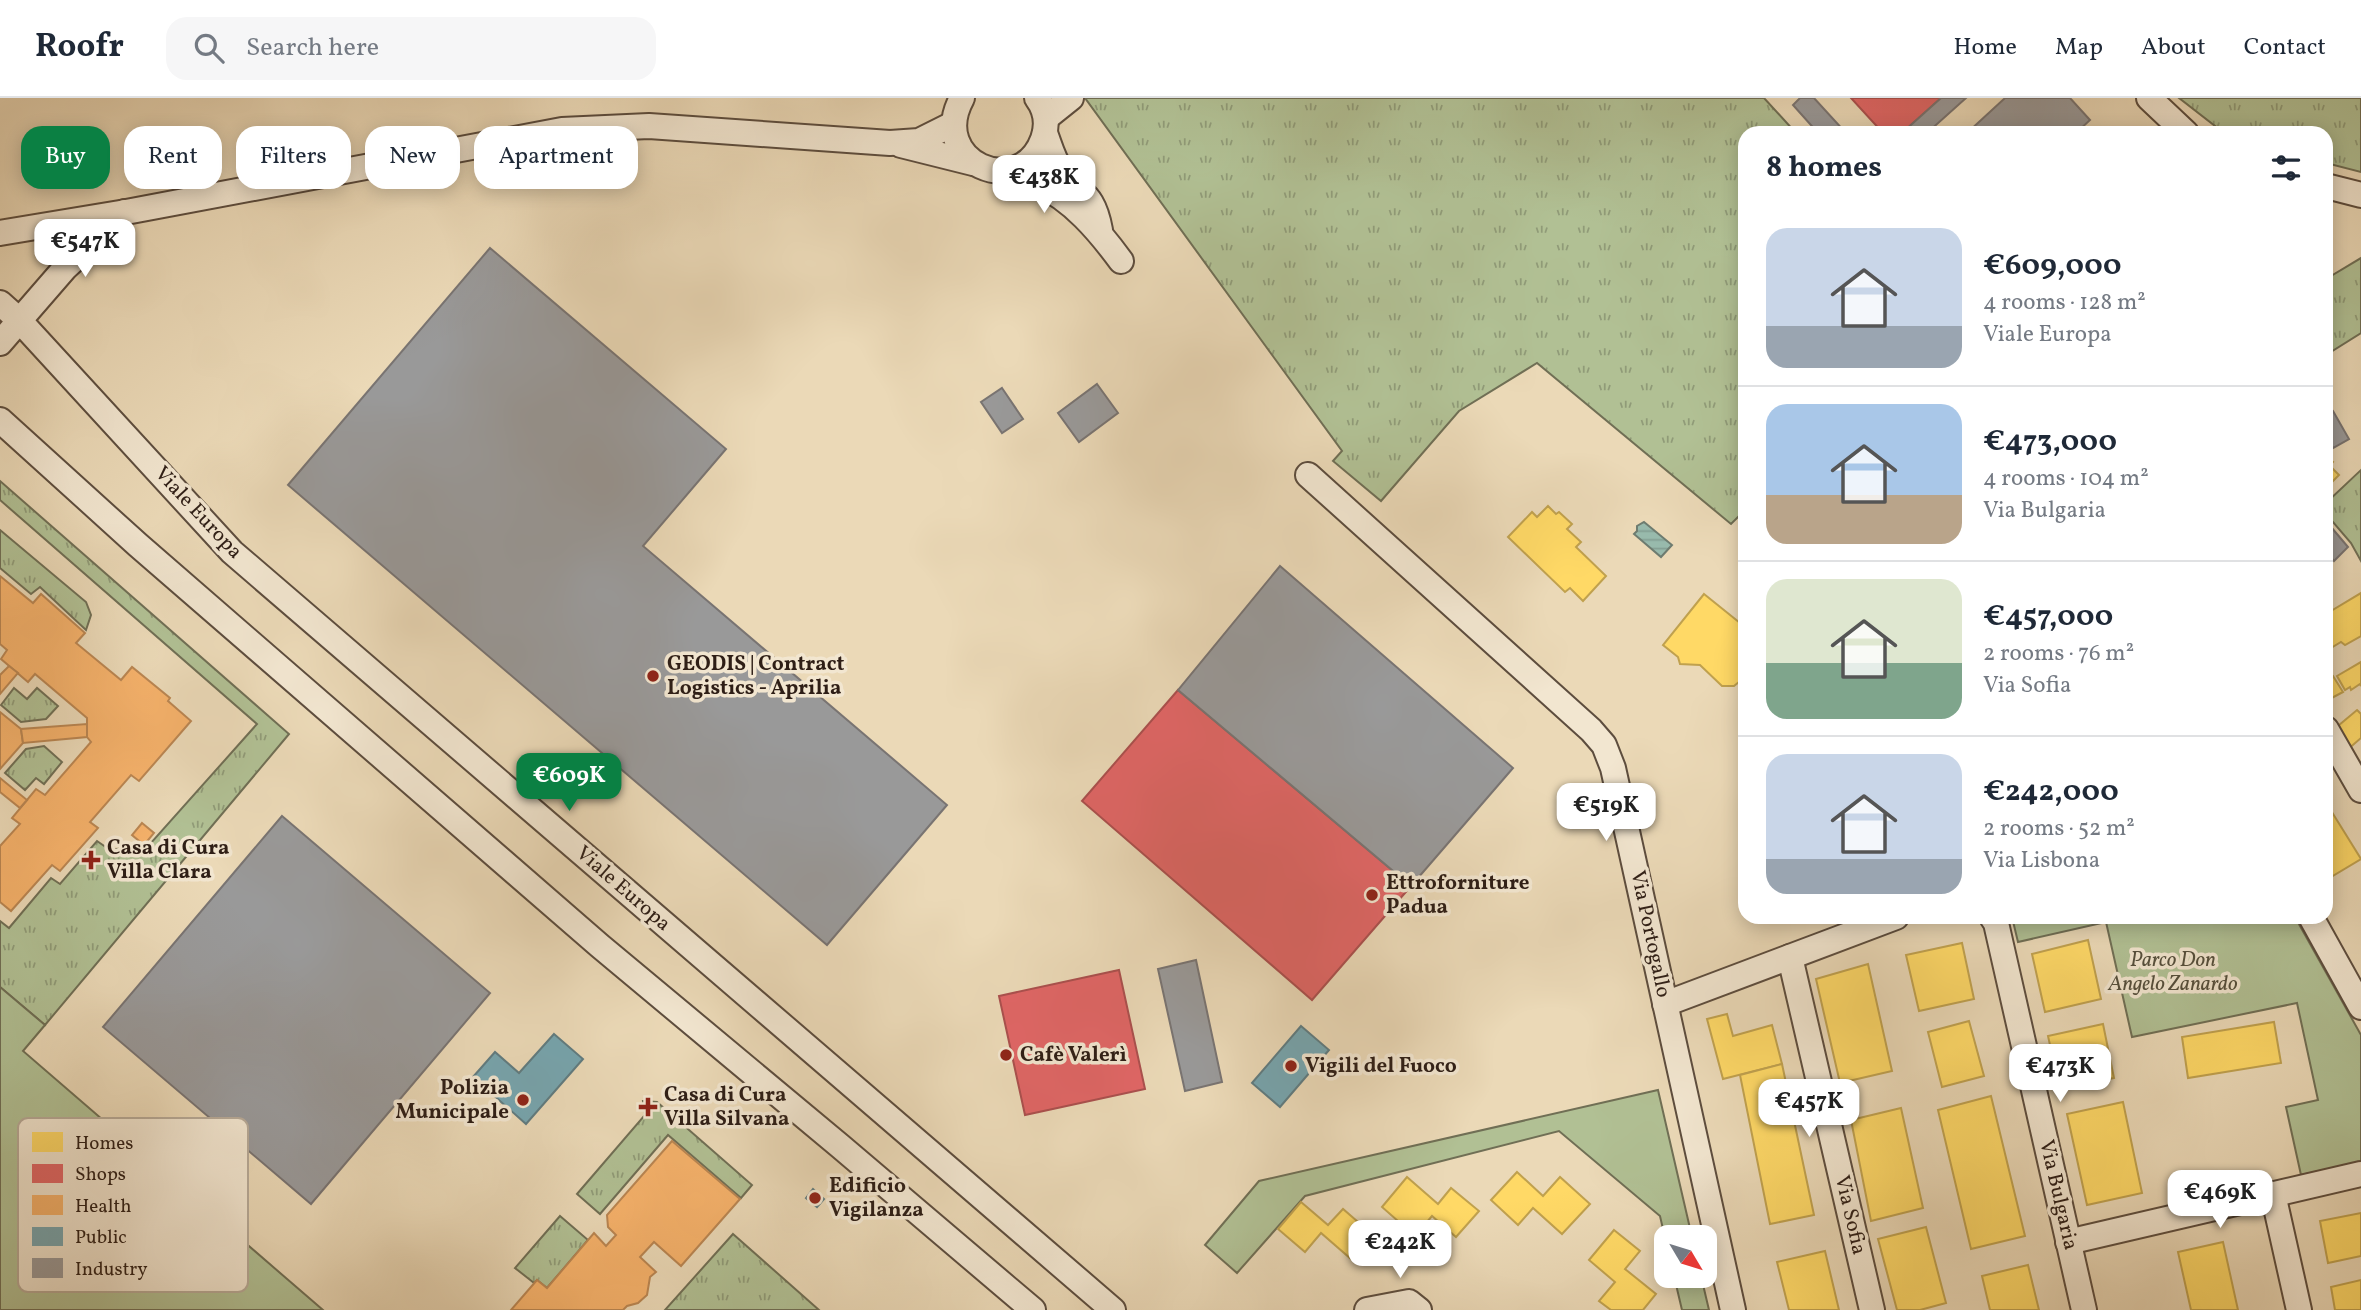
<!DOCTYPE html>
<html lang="en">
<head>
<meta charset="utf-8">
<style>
  :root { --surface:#fff; --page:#f6f6f7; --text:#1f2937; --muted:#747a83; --line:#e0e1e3; --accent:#0b8043 }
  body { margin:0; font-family:Vollkorn,serif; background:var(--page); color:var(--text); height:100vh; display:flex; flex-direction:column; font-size:26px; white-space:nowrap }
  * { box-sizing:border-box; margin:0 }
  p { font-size:23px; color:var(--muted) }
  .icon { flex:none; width:38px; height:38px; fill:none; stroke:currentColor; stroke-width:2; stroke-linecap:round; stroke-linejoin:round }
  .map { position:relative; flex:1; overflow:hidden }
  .details { position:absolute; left:1738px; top:28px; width:595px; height:798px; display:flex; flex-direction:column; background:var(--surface); border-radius:21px; box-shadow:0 4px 18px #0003 }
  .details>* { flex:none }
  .hud { position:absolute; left:21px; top:28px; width:665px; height:63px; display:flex; gap:14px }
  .needle { width:46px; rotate:128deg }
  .buttons { position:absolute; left:1654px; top:1127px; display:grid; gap:14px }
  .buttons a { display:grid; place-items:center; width:63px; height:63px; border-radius:14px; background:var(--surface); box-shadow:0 4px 18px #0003; font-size:35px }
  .price { position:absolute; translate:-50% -60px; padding:0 16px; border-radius:14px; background:#fff; color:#222; font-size:23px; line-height:46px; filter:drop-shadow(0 2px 4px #0008) }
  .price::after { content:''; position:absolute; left:50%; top:42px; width:21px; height:16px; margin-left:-10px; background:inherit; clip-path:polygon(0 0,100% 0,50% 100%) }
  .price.current { background:var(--accent); color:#fff }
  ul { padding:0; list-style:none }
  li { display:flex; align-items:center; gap:21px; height:175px; padding:0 28px }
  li+li { border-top:2px solid var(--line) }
  li span { display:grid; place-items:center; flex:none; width:196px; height:140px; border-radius:21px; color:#555 }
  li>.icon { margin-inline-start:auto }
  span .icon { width:84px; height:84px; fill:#fffc; stroke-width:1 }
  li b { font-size:30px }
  h2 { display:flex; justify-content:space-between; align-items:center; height:84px; padding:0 28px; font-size:30px }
  .tag { padding:0 24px; border-radius:21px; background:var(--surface); box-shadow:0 4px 18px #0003; font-size:24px; line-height:63px }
  .tag.current { background:var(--accent); color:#fff }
  header { display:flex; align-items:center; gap:42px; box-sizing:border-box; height:98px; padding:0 35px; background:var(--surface); border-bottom:2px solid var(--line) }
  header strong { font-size:33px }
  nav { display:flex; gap:38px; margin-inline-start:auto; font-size:24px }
  .search { width:490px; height:63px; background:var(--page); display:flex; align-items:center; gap:18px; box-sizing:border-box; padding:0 24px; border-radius:21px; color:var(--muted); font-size:26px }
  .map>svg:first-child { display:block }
  .grass { fill:url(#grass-tufts); stroke:#706f55; stroke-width:2 }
  .park { fill:#b1c094; stroke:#706f55; stroke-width:2 }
  .water { fill:url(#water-rules); stroke:#6e7c70; stroke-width:2 }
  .homes { fill:#ffd966; stroke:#c0a14e; stroke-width:2 }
  .shops { fill:#e06666; stroke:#ab504e; stroke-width:2 }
  .health { fill:#f6b26b; stroke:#ba8652; stroke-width:2 }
  .public { fill:#76a5af; stroke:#607c81; stroke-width:2 }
  .industry { fill:#999; stroke:#797472; stroke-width:2 }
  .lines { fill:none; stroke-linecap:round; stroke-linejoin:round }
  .street-casing { stroke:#5d4d3e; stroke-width:28 }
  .street { stroke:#f2e6d0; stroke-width:24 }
  .poi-dot { fill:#8f2418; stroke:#f2e6d0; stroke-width:2.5 }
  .labels { text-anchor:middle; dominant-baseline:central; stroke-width:7; stroke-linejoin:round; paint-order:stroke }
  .street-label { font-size:21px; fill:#2e1e16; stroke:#f2e6d0 }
  .poi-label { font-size:21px; font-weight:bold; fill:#2e1e16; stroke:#f2e6d0; text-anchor:start }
  .park-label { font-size:21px; font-style:italic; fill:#554f3c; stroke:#f2e6d0 }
  .key { fill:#f2e6d0; stroke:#b7aa98; stroke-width:2 }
  .key-label { font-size:19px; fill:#2e1e16 }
</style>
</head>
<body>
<header>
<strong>Roofr</strong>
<div class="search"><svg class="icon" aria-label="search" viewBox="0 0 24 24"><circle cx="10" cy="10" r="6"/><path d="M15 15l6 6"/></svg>Search here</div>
<nav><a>Home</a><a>Map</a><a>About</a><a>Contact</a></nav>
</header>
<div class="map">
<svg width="2361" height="1212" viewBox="0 0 2361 1212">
  <defs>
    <pattern id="grass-tufts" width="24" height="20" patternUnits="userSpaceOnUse" patternTransform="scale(1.75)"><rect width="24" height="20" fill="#b1c094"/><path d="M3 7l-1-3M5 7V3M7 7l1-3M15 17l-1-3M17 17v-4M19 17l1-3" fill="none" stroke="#909b78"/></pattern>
    <pattern id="water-rules" width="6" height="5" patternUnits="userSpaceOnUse" patternTransform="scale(1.75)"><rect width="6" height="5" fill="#98baac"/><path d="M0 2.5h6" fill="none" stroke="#839f93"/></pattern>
  </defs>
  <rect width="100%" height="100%" fill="#ebd9b7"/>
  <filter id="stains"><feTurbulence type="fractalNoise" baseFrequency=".00286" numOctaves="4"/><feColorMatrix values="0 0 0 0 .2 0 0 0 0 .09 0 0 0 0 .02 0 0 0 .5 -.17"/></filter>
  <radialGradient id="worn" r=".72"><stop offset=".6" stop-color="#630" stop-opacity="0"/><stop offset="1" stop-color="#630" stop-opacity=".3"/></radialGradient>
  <g class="grass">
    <polygon points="1085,0 1764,0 1796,35 1745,35 1745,412 1731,426 1537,265 1459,313 1381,403 1333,363 1342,353"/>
    <polygon points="2179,0 2361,0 2361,74 2326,65 2326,35 2230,35 2219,31"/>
    <polygon points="2361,160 2361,235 2326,257 2326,181"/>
    <polygon points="2361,372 2361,463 2351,445 2326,416 2326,405"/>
    <polygon points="0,383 289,636 45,927 0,889 0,823 9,830 51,780 60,786 97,743 110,752 130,749 133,746 143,754 257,626 0,402"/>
    <polygon points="0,432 86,504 91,517 86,532 40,489 31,496 0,470"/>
    <polygon points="14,590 27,601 37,590 58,608 46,621 21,624 1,607"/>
    <polygon points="44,648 62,664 44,686 36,680 25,692 5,675 26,651"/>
    <polygon points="643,1003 657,1004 752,1087 741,1100 668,1037 600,1116 577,1096 645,1017"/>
    <polygon points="560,1118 588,1142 547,1190 537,1182 534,1185 515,1170"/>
    <polygon points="733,1136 819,1212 665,1212"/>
  </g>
  <g class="park">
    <polygon points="2012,819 2295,819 2361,937 2361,1064 2301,1077 2286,1009 2318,1002 2297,905 2132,939 2106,824 2018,844"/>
    <polygon points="0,889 45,927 23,953 323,1212 0,1212"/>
    <polygon points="1658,992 1692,1139 1666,1139 1666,1144 1660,1118 1559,1033 1305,1098 1237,1175 1205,1147 1259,1083"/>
    <polygon points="1674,1178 1701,1178 1709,1212 1682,1212"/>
  </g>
  <polygon class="water" points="1644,424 1672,447 1661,459 1634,436 1637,433 1637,428"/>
  <g class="homes">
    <polygon points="2326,358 2333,364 2330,368 2339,377 2326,390"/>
    <polygon points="1548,408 1556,416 1559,414 1572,426 1567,431 1581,444 1576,449 1606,478 1583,503 1570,490 1565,494 1508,439 1532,414 1537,419"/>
    <polygon points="2361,495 2361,538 2345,547 2341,544 2326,553 2326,516"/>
    <polygon points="1704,496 1745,529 1745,579 1734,588 1722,588 1700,567 1680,566 1678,559 1663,547"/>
    <polygon points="2361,564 2361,588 2360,586 2351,592 2350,589 2345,592 2337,578"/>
    <polygon points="2333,578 2343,594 2326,603 2326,582"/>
    <polygon points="2357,612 2361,616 2361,640 2347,652 2332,633"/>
    <polygon points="2330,711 2361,761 2326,782 2326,713"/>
    <polygon points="2088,842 2101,901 2045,914 2032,856"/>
    <polygon points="1962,845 1974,901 1919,913 1906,857"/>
    <polygon points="1868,866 1892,973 1840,985 1816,881"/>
    <polygon points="1727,916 1733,938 1772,927 1782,966 1723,981 1707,921"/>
    <polygon points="1969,923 1984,978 1942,989 1928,934"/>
    <polygon points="2274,924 2281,965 2188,980 2182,939"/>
    <polygon points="2103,926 2114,980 2060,992 2048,938"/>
    <polygon points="1782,966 1814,1117 1770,1126 1740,977"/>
    <polygon points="1991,998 2025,1138 1971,1151 1938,1012"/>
    <polygon points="2123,1004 2142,1095 2087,1107 2067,1016"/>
    <polygon points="1901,1010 1923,1110 1871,1123 1851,1022"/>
    <polygon points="1517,1074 1543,1098 1560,1079 1590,1106 1562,1136 1533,1110 1518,1127 1491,1102"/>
    <polygon points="1407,1079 1438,1106 1451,1090 1479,1113 1456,1139 1432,1118 1415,1138 1382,1109"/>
    <polygon points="1301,1104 1328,1127 1343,1111 1372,1136 1351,1161 1321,1135 1305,1154 1278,1131"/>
    <polygon points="2361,1115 2361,1158 2328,1165 2320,1123"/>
    <polygon points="1926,1129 1946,1205 1920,1212 1897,1212 1878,1141"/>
    <polygon points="1614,1132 1640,1153 1625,1171 1656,1196 1643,1212 1611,1212 1599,1203 1615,1184 1589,1162"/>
    <polygon points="2223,1144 2238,1212 2191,1212 2178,1154"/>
    <polygon points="1825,1153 1839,1212 1789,1212 1777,1164"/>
    <polygon points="2028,1167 2039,1212 1990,1212 1982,1178"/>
    <polygon points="2361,1182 2361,1212 2335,1212 2331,1189"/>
  </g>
  <g class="shops">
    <polygon points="1851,0 1941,0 1902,35 1883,35"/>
    <polygon points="1178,592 1411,788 1312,902 1082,703"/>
    <polygon points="1119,872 1145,991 1025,1017 999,898"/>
  </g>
  <g class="health">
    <polygon points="0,478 33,505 41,496 85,535 76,545 121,582 132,569 170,600 168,603 191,623 139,683 131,677 90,724 98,730 60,773 52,767 11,813 0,804 0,748 20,726 12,720 36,691 45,697 91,644 87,639 87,620 35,576 28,584 1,561 7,552 0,546"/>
    <polygon points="9,568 18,575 0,596 0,577"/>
    <polygon points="0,614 21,631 23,645 0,671"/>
    <polygon points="87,626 87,639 23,645 21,631"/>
    <polygon points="0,680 27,702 20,710 0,694"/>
    <polygon points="142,725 154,735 144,747 132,737"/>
    <polygon points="672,1043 740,1101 681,1168 654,1144 640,1159 656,1174 650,1179 647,1197 638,1205 627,1208 623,1212 511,1212 537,1182 547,1190 594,1135 606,1148 616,1137 608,1129 607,1117"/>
  </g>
  <g class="public">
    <polygon points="1301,928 1329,952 1280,1009 1252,985"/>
    <polygon points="554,936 583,961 526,1026 473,979 495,954 519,975"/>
    <polygon points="813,1091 824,1101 817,1109 806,1100"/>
  </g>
  <g class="industry">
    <polygon points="1800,0 1814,0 1846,35 1818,35 1793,7"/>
    <polygon points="1941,0 1966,0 1927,35 1902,35"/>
    <polygon points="2005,0 2070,0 2090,22 2076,35 1967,35"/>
    <polygon points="490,150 726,351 643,448 947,707 827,847 288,387"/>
    <polygon points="1097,286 1118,315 1079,344 1058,315"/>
    <polygon points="1002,290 1023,321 1002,335 981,304"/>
    <polygon points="2333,313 2349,341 2333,350 2326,335 2326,317"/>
    <polygon points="2326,423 2348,449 2334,463 2326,454"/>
    <polygon points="1280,468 1513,670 1411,788 1178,592"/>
    <polygon points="282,718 490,895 311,1106 103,929"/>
    <polygon points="1196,862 1222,984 1185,993 1158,871"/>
  </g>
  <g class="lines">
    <defs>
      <g id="street">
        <path d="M962 0C927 64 1020 104 1043 41 1048 27 1046 12 1037 0"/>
        <polyline points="2149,0 2186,35"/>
        <polyline points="1046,20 1071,0"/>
        <path d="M1045 35C1050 48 1053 61 1061 72 1081 98 1093 94 1100 132"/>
        <polyline points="901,47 973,65"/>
        <path d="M1002 73C1014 77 1026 80 1038 86 1072 101 1099 133 1121 163"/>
        <polyline points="2326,88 2361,97"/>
        <polyline points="0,135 126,114 562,32 649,28 890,45 919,43 953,26"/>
        <polyline points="0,205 19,222 232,454 1113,1212"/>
        <polyline points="0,245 65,170 125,114"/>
        <polyline points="0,322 138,447 600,848 840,1048 1033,1212"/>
        <polyline points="1308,377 1591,632 1604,647 1613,670 1733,1212"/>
        <polyline points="2326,631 2361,692"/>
        <polyline points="1992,819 1996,825 2084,1212"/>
        <polyline points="2311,819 2361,909"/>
        <polyline points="1790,859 1872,1212"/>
        <polyline points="1665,906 1896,819"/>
        <polyline points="2273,1096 2299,1212"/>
        <polyline points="2068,1144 2361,1076"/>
        <polyline points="1367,1212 1409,1204 1419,1212"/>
      </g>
    </defs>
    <use href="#street" class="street-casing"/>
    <use href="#street" class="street"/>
  </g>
  <g class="poi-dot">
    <circle cx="653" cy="578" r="7"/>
    <path d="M87.5 751.5h7v7h7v7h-7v7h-7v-7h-7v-7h7z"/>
    <circle cx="1372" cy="797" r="7"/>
    <circle cx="1006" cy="957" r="7"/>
    <circle cx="1291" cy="968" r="7"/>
    <circle cx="523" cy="1002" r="7"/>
    <path d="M644.5 998.5h7v7h7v7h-7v7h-7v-7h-7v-7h7z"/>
    <circle cx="815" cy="1100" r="7"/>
  </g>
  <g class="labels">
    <g class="street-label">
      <text transform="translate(198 415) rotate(47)">Viale Europa</text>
      <text transform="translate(623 791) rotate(41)">Viale Europa</text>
      <text transform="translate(1650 836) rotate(78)">Via Portogallo</text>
      <text transform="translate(2058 1097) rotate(77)">Via Bulgaria</text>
      <text transform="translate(1850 1117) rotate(77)">Via Sofia</text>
    </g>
    <g class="poi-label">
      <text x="667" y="566">GEODIS | Contract<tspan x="667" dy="24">Logistics - Aprilia</tspan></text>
      <text x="107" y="750">Casa di Cura<tspan x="107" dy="24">Villa Clara</tspan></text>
      <text x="1386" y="785">Ettroforniture<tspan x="1386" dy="24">Padua</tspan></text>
      <text x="1020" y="957">Cafè Valerì</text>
      <text x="1305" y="968">Vigili del Fuoco</text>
      <text x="509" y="990" text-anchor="end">Polizia<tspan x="509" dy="24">Municipale</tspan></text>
      <text x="664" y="997">Casa di Cura<tspan x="664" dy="24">Villa Silvana</tspan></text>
      <text x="829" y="1088">Edificio<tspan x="829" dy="24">Vigilanza</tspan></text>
    </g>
    <g class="park-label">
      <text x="2173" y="862">Parco Don<tspan x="2173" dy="24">Angelo Zanardo</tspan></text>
    </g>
  </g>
  <rect x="18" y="1020" width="230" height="174" rx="10" class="key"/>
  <rect x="32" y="1034" width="31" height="20" fill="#ffd966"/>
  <rect x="32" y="1066" width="31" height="19" fill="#e06666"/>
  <rect x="32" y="1097" width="31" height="20" fill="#f6b26b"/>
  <rect x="32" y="1129" width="31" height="19" fill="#76a5af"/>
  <rect x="32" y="1160" width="31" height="20" fill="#999"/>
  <g class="key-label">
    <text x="75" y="1051">Homes</text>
    <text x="75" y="1082">Shops</text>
    <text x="75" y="1114">Health</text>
    <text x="75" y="1145">Public</text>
    <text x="75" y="1177">Industry</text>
  </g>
  <rect width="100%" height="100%" filter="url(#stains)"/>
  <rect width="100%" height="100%" fill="url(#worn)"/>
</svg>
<div class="buttons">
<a><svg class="needle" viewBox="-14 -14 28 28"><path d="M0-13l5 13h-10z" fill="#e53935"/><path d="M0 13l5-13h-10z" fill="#747a83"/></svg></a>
</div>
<b class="price" style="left:1044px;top:117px">€438K</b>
<b class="price" style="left:85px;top:181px">€547K</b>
<b class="price current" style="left:569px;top:715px">€609K</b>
<b class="price" style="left:1606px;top:745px">€519K</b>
<b class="price" style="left:2060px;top:1006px">€473K</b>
<b class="price" style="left:1809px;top:1041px">€457K</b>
<b class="price" style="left:2220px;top:1132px">€469K</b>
<b class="price" style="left:1400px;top:1182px">€242K</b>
<div class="hud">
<a class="tag current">Buy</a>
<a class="tag">Rent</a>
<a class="tag">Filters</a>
<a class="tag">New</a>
<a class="tag">Apartment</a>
</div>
<section class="details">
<h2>8 homes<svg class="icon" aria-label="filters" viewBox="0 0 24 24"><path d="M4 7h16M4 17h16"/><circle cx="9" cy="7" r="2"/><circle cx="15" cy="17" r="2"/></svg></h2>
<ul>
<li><span style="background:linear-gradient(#c9d6e8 70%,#9aa5b1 0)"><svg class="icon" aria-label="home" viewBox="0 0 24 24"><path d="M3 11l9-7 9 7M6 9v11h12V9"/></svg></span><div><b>€609,000</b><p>4 rooms · 128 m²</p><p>Viale Europa</p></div></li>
<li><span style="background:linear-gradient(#a9c7e8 65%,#b9a48a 0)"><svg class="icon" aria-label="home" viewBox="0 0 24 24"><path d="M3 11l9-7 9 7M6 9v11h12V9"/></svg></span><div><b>€473,000</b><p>4 rooms · 104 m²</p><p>Via Bulgaria</p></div></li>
<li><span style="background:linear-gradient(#dfe7d0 60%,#7fa58c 0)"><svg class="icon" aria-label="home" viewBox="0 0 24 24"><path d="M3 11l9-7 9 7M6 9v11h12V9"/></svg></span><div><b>€457,000</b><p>2 rooms · 76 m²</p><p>Via Sofia</p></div></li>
<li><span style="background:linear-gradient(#c9d6e8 75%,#9aa5b1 0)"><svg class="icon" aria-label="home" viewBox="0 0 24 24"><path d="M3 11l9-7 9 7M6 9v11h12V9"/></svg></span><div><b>€242,000</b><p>2 rooms · 52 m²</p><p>Via Lisbona</p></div></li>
</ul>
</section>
</div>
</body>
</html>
